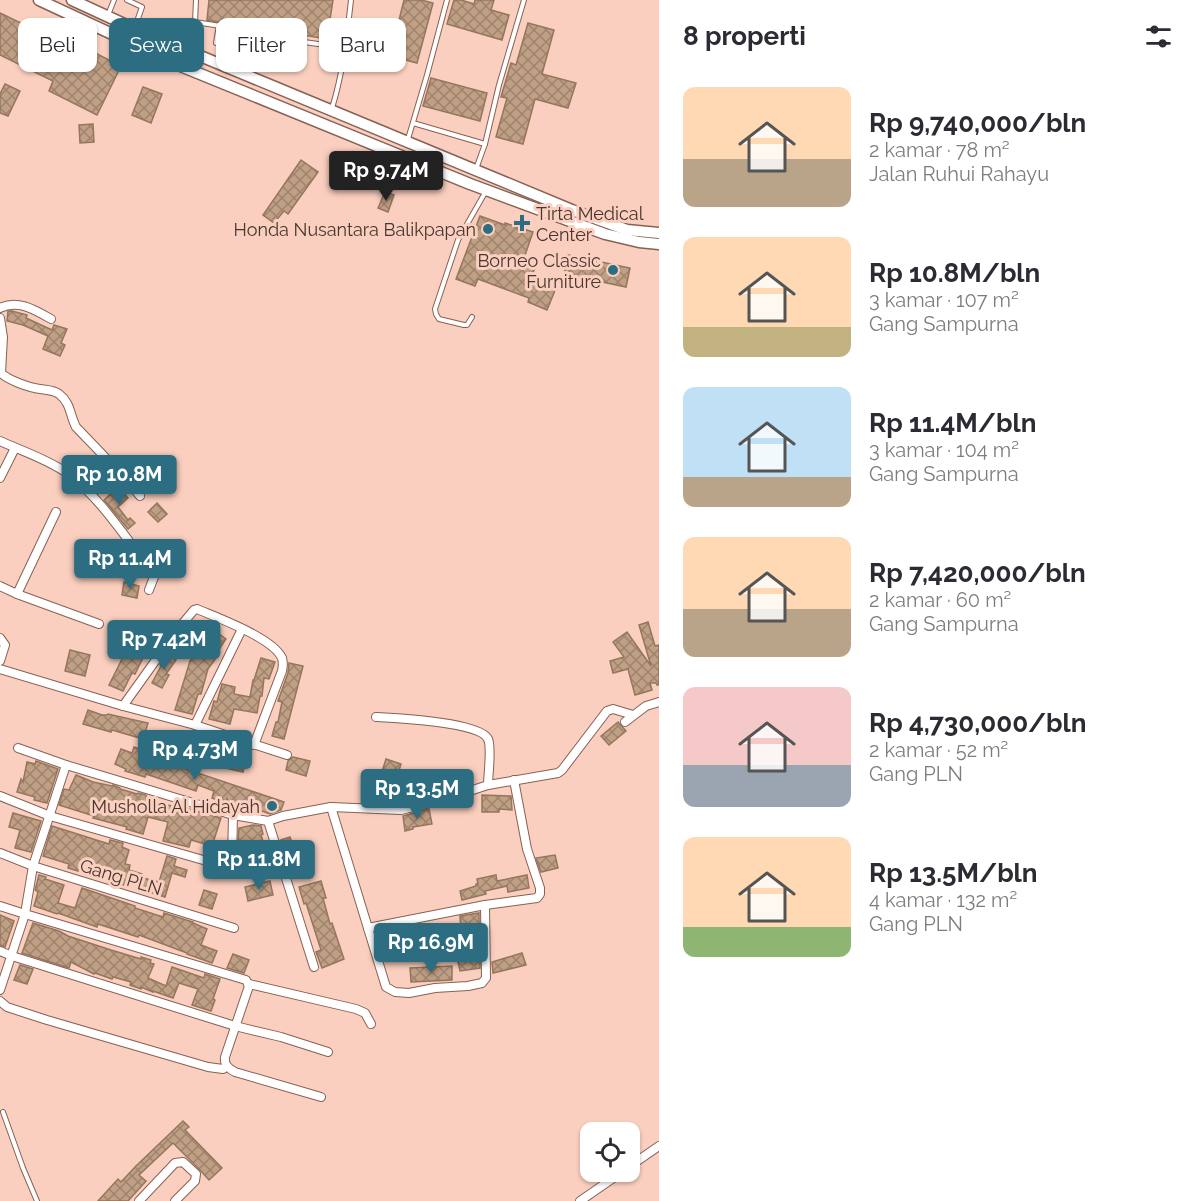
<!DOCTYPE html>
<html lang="id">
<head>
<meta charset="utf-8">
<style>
  :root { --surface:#fff; --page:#f7f7f7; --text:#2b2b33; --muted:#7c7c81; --accent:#2d6d81 }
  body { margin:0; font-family:Raleway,sans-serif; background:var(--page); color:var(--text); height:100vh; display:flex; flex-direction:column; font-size:22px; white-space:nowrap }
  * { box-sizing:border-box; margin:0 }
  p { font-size:20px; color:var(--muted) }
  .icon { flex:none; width:33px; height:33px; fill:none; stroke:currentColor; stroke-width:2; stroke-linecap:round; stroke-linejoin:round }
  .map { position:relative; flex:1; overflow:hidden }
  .side { display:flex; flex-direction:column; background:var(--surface); width:540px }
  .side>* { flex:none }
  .banner { position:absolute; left:18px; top:18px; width:550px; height:54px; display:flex; gap:12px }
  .controls { position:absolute; left:580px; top:1122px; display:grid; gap:12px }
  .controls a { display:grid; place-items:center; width:60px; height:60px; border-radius:12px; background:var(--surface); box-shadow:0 2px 4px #0004; font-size:30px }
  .price { position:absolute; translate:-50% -51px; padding:0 14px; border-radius:6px; background:var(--accent); color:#fff; font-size:20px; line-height:39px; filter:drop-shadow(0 2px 3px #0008) }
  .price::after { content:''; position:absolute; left:50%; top:36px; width:18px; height:14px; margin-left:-9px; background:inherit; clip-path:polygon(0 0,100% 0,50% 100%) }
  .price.active { background:#222; color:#fff }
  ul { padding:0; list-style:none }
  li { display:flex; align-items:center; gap:18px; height:150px; padding:0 24px }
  li span { display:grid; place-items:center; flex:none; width:168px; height:120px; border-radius:12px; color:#555 }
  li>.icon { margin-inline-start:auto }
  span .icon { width:72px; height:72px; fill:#fffc; stroke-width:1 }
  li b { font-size:26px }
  h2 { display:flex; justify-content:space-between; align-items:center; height:72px; padding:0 24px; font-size:26px }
  .chip { padding:0 21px; border-radius:12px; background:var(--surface); box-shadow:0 2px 4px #0004; font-size:21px; line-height:54px }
  .chip.active { background:var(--accent); color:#fff }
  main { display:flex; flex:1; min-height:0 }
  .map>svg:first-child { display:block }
  .building { fill:url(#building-cross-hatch); stroke:#95765c; stroke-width:1.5 }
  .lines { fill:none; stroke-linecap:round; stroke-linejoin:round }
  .lane-casing { stroke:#876153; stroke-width:6 }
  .street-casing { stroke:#876153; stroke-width:10 }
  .secondary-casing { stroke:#876153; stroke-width:13 }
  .lane { stroke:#fff; stroke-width:4 }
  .street { stroke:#fff; stroke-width:8 }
  .secondary { stroke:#fff; stroke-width:10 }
  .poi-dot { fill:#2d6d81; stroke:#facfbf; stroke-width:2 }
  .labels { text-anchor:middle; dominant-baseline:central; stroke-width:6; stroke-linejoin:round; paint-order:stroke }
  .poi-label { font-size:18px; fill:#47362f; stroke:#facfbf; text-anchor:end }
  .street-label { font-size:18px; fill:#47362f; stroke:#facfbf }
</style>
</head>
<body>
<main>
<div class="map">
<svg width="659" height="1201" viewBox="0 0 659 1201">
  <defs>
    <pattern id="building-cross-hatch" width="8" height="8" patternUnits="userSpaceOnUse" patternTransform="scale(1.5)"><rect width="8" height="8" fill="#c0a085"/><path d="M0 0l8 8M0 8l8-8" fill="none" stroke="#9e836d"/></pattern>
  </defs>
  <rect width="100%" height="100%" fill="#facfbf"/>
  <g class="building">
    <polygon points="209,0 333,0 327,39 207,20"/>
    <polygon points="404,0 421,0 433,3 417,63 390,56"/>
    <polygon points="454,0 461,0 474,4 475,0 494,0 491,10 509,15 502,40 447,24"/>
    <polygon points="0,13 66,45 68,39 121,66 97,115 49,91 53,81 0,55"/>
    <polygon points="528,23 554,30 542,74 576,83 568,108 535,99 523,144 496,137 507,98 501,97 511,63 516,65"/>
    <polygon points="431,78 487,93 480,121 423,106"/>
    <polygon points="5,84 20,91 8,116 0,113 0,94"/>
    <polygon points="143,87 162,94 151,123 132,115"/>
    <polygon points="93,124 94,142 80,143 79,125"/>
    <polygon points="301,160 318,172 288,214 284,211 274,223 263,215"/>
    <polygon points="385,192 394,195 388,212 378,208"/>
    <polygon points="480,216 505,225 505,223 533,232 523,261 536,265 531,278 556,288 547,310 528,302 529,298 478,279 475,286 456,279"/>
    <polygon points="568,255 630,268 626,287 564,274"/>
    <polygon points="8,311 12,311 27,315 26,318 52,330 54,325 67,329 61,343 65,345 60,356 43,349 48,336 23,325 7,321"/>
    <polygon points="118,487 128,498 118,507 128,520 130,518 135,523 128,529 104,500"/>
    <polygon points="157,503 167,514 158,522 148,512"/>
    <polygon points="124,582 139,586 137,598 122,595"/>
    <polygon points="648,622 655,646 659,645 659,685 657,685 656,683 650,683 652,690 635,695 628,669 613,673 610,661 624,657 613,642 627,632 651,666 639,625"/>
    <polygon points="215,631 226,639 216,654 218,655 208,669 201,694 198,694 192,714 175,710 190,661 202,644 204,645"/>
    <polygon points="138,635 151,641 135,674 132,673 123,691 109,685 127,649 131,651"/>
    <polygon points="70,650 90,655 85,676 65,671"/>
    <polygon points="168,654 176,660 166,674 169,675 162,688 152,683 161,666 160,665"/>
    <polygon points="261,658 275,662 269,679 264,678 262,696 260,696 257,713 234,709 230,724 209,719 214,701 217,702 222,684 235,687 234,694 250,697 253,680 254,680"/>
    <polygon points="289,663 303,666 284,739 272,736 276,722 278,722 282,702 278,701 288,673"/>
    <polygon points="88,710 102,715 107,715 108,714 148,723 143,739 112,730 111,732 83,724"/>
    <polygon points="618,722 626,731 609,745 601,736"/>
    <polygon points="202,740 222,747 221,748 247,754 243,772 195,761"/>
    <polygon points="134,747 153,754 152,757 172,763 171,764 284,802 281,810 270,814 251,807 250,809 228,802 227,798 226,803 212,798 214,791 198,785 196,791 146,774 145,777 132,773 125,771 126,769 115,764 121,749 132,753"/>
    <polygon points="293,757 310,761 306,776 286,770 288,761"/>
    <polygon points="386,759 401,764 396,780 422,780 422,796 402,796 402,803 389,802 389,800 374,800 374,783 378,784"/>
    <polygon points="36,761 58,769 47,803 34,800 35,797 17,792 21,779 23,782 27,762 35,764"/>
    <polygon points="76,775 93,782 112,786 113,785 120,788 120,789 137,794 138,793 146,795 146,797 155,799 154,801 189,811 189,809 221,818 212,846 191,840 189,847 163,841 168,822 148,817 143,834 126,829 127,827 93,818 94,816 59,805 64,789 69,790"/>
    <polygon points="482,795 511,796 512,810 499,809 499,812 482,812"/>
    <polygon points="429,809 432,824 413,827 413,829 405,831 403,816"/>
    <polygon points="13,813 41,821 31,852 15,848 20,830 9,827"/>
    <polygon points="253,825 261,826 263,834 261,835 266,851 243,858 238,841 239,828"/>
    <polygon points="52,826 109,844 110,840 123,843 122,847 129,850 125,864 130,865 129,870 142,874 139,884 126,880 124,885 95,876 97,872 79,867 78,871 68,868 69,864 43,856"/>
    <polygon points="290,837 293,846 307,842 313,862 290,868 281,840"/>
    <polygon points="555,855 558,868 541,872 536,858"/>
    <polygon points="167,856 176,859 174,866 187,870 185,877 172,873 165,897 140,889 143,878 159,882"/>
    <polygon points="39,875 46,877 45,879 64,885 58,903 75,908 82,888 135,906 135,908 163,917 164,913 193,922 193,923 207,929 201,945 217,951 212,963 187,954 187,953 139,935 138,937 98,924 97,927 58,913 57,914 34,906 38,892 35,890"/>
    <polygon points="496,875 497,881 527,875 529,888 508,892 507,886 485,891 486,894 462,900 460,891 476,886 476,884 478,884 477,879"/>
    <polygon points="270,881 273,895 248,901 245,887"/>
    <polygon points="321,881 326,898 323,898 330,924 332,923 344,959 322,968 316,952 321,950 306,903 304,904 299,887"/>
    <polygon points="204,890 217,894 212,909 199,905"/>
    <polygon points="479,913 479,924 469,925 469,941 476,939 480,955 480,968 460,971 454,944 434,945 434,932 461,931 460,916"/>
    <polygon points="0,915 14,921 5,947 0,945"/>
    <polygon points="33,923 59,931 68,936 111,950 141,959 141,957 151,960 150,963 154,964 148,978 166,986 172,967 204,978 205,974 220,979 213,999 215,1000 211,1011 192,1005 198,989 179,983 173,998 153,991 153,992 141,987 141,989 130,985 131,982 113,977 112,979 95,973 94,974 71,962 69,968 22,953"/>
    <polygon points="522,953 526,965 493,973 492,962"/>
    <polygon points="233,954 249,960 244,973 227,968"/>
    <polygon points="20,965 33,969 27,984 14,980"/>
    <polygon points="452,966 452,980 411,982 410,968"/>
    <polygon points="183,1121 189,1127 185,1130 222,1168 209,1180 200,1170 173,1143 139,1175 146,1181 128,1201 98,1201 118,1179 121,1182 136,1166"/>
  </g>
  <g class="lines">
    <defs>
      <g id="lane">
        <polyline points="127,0 142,7 135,27"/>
        <polyline points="108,15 114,0"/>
        <polyline points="195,22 240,29 284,39 345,48"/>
        <polyline points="216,43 219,25"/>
        <polyline points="178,46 195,22 196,0"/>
        <polyline points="239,47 240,29"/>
        <polyline points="260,55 263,35"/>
        <polyline points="283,57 284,39"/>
        <polyline points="302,64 304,41"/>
        <path d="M332 108C343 73 347 36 351 0"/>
        <polyline points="413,123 485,144"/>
        <polyline points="408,139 427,75 447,0"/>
        <polyline points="476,169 485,144 499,85 524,0"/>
        <polyline points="472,317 467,325 464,325 439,319 436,314 435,309 458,240 486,191"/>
        <polyline points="3,1112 23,1168 37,1201"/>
      </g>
      <g id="street">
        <path d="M0 308C18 299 35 310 51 319"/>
        <path d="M0 318 3 337 1 373C8 380 30 388 40 389 47 390 54 390 59 394 71 403 70 416 76 427 98 450 120 472 140 496"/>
        <path d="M0 441C22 451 47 459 67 473 102 499 125 538 152 571L154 577 149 590"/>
        <polyline points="0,478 15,448"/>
        <polyline points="0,586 17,594 56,512"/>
        <polyline points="17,594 99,624"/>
        <polyline points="0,638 5,645 0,661"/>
        <polyline points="0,669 123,706 195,725 287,755"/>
        <path d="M123 706 178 629 194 610 197 609C218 618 273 638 282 658 283 662 283 667 282 671L254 745"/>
        <path d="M376 717C396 718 480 722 488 739 492 748 488 775 488 785"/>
        <polyline points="625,722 646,706 659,702"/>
        <polyline points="195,725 242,629"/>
        <polyline points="18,748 66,765"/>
        <polyline points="0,796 50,816 224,866 227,866 232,861 233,815"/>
        <polyline points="331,807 401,810 445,799 488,785 558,773 562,770 607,711 613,709 633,715"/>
        <polyline points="268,821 314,967"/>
        <polyline points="0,853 33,866 234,928"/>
        <path d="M0 906 25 914 246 980 249 986 225 1057C224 1065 228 1068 235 1072L321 1097"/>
        <polyline points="368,928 485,905 537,898 540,894 540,888 527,849 514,780"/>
        <polyline points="0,951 12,956 235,1026 281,1037 328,1052"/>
        <polyline points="249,984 356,1009 365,1013 371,1024"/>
        <polyline points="0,990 25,914 33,866 66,765 233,815 268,821 283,816 331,807 386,987 395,992 409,993 435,988 468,986 482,983 486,978 485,905"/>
        <polyline points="0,1001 7,1007 47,1020 208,1067 223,1069 227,1066"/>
        <polyline points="630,1166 659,1146"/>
        <polyline points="139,1201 175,1163 183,1162 196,1174 195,1181 175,1201"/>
        <polyline points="580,1201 622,1172"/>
      </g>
      <g id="secondary">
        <polyline points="39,0 183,67 470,184 605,234 639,242 659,244"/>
        <polyline points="72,0 135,29 572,210 627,230 659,233"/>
      </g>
    </defs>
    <use href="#lane" class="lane-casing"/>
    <use href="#street" class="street-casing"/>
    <use href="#secondary" class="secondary-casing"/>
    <use href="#lane" class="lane"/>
    <use href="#street" class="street"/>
    <use href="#secondary" class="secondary"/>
  </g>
  <g class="poi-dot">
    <path d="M519 214h6v6h6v6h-6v6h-6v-6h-6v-6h6z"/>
    <circle cx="488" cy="229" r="6"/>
    <circle cx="613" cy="270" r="6"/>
    <circle cx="272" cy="806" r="6"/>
  </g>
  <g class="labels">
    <g class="poi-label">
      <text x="536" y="213" text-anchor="start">Tirta Medical<tspan x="536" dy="21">Center</tspan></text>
      <text x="476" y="229">Honda Nusantara Balikpapan</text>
      <text x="601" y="260">Borneo Classic<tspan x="601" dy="21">Furniture</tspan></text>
      <text x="260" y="806">Musholla Al Hidayah</text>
    </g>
    <g class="street-label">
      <text transform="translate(121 877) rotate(17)">Gang PLN</text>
    </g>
  </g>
</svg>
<div class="controls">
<a><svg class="icon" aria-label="locate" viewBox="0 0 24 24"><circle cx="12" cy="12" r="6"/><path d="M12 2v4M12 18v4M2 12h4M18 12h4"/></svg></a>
</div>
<b class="price active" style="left:386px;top:202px">Rp 9.74M</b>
<b class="price" style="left:119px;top:506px">Rp 10.8M</b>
<b class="price" style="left:130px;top:590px">Rp 11.4M</b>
<b class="price" style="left:164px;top:671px">Rp 7.42M</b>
<b class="price" style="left:195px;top:781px">Rp 4.73M</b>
<b class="price" style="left:417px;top:820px">Rp 13.5M</b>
<b class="price" style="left:259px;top:891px">Rp 11.8M</b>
<b class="price" style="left:431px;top:974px">Rp 16.9M</b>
<div class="banner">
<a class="chip">Beli</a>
<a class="chip active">Sewa</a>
<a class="chip">Filter</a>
<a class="chip">Baru</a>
</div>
</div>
<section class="side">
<h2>8 properti<svg class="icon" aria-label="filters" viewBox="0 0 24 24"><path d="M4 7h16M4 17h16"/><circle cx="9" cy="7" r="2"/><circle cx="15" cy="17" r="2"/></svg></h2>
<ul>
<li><span style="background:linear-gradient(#ffd9b3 60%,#b9a48a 0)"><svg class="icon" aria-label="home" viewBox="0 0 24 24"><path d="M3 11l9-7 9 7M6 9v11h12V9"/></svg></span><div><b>Rp 9,740,000/bln</b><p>2 kamar · 78 m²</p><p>Jalan Ruhui Rahayu</p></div></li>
<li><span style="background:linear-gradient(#ffd9b3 75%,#c2b280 0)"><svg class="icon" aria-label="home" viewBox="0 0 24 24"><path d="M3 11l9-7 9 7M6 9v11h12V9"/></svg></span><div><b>Rp 10.8M/bln</b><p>3 kamar · 107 m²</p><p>Gang Sampurna</p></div></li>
<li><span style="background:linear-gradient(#bfe0f5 75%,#b9a48a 0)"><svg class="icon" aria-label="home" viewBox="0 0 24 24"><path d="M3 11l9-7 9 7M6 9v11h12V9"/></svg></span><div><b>Rp 11.4M/bln</b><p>3 kamar · 104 m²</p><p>Gang Sampurna</p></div></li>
<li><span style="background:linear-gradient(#ffd9b3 60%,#b9a48a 0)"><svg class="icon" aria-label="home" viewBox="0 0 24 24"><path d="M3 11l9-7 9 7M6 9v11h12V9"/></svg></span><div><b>Rp 7,420,000/bln</b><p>2 kamar · 60 m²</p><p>Gang Sampurna</p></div></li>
<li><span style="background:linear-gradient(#f6c9c9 65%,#9aa5b1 0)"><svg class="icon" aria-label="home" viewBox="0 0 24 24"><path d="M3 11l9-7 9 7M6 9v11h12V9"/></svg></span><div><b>Rp 4,730,000/bln</b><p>2 kamar · 52 m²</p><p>Gang PLN</p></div></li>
<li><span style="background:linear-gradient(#ffd9b3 75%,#8fb573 0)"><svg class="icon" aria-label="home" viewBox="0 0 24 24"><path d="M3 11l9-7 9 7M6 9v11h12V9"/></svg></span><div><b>Rp 13.5M/bln</b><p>4 kamar · 132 m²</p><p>Gang PLN</p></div></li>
</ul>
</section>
</main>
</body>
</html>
